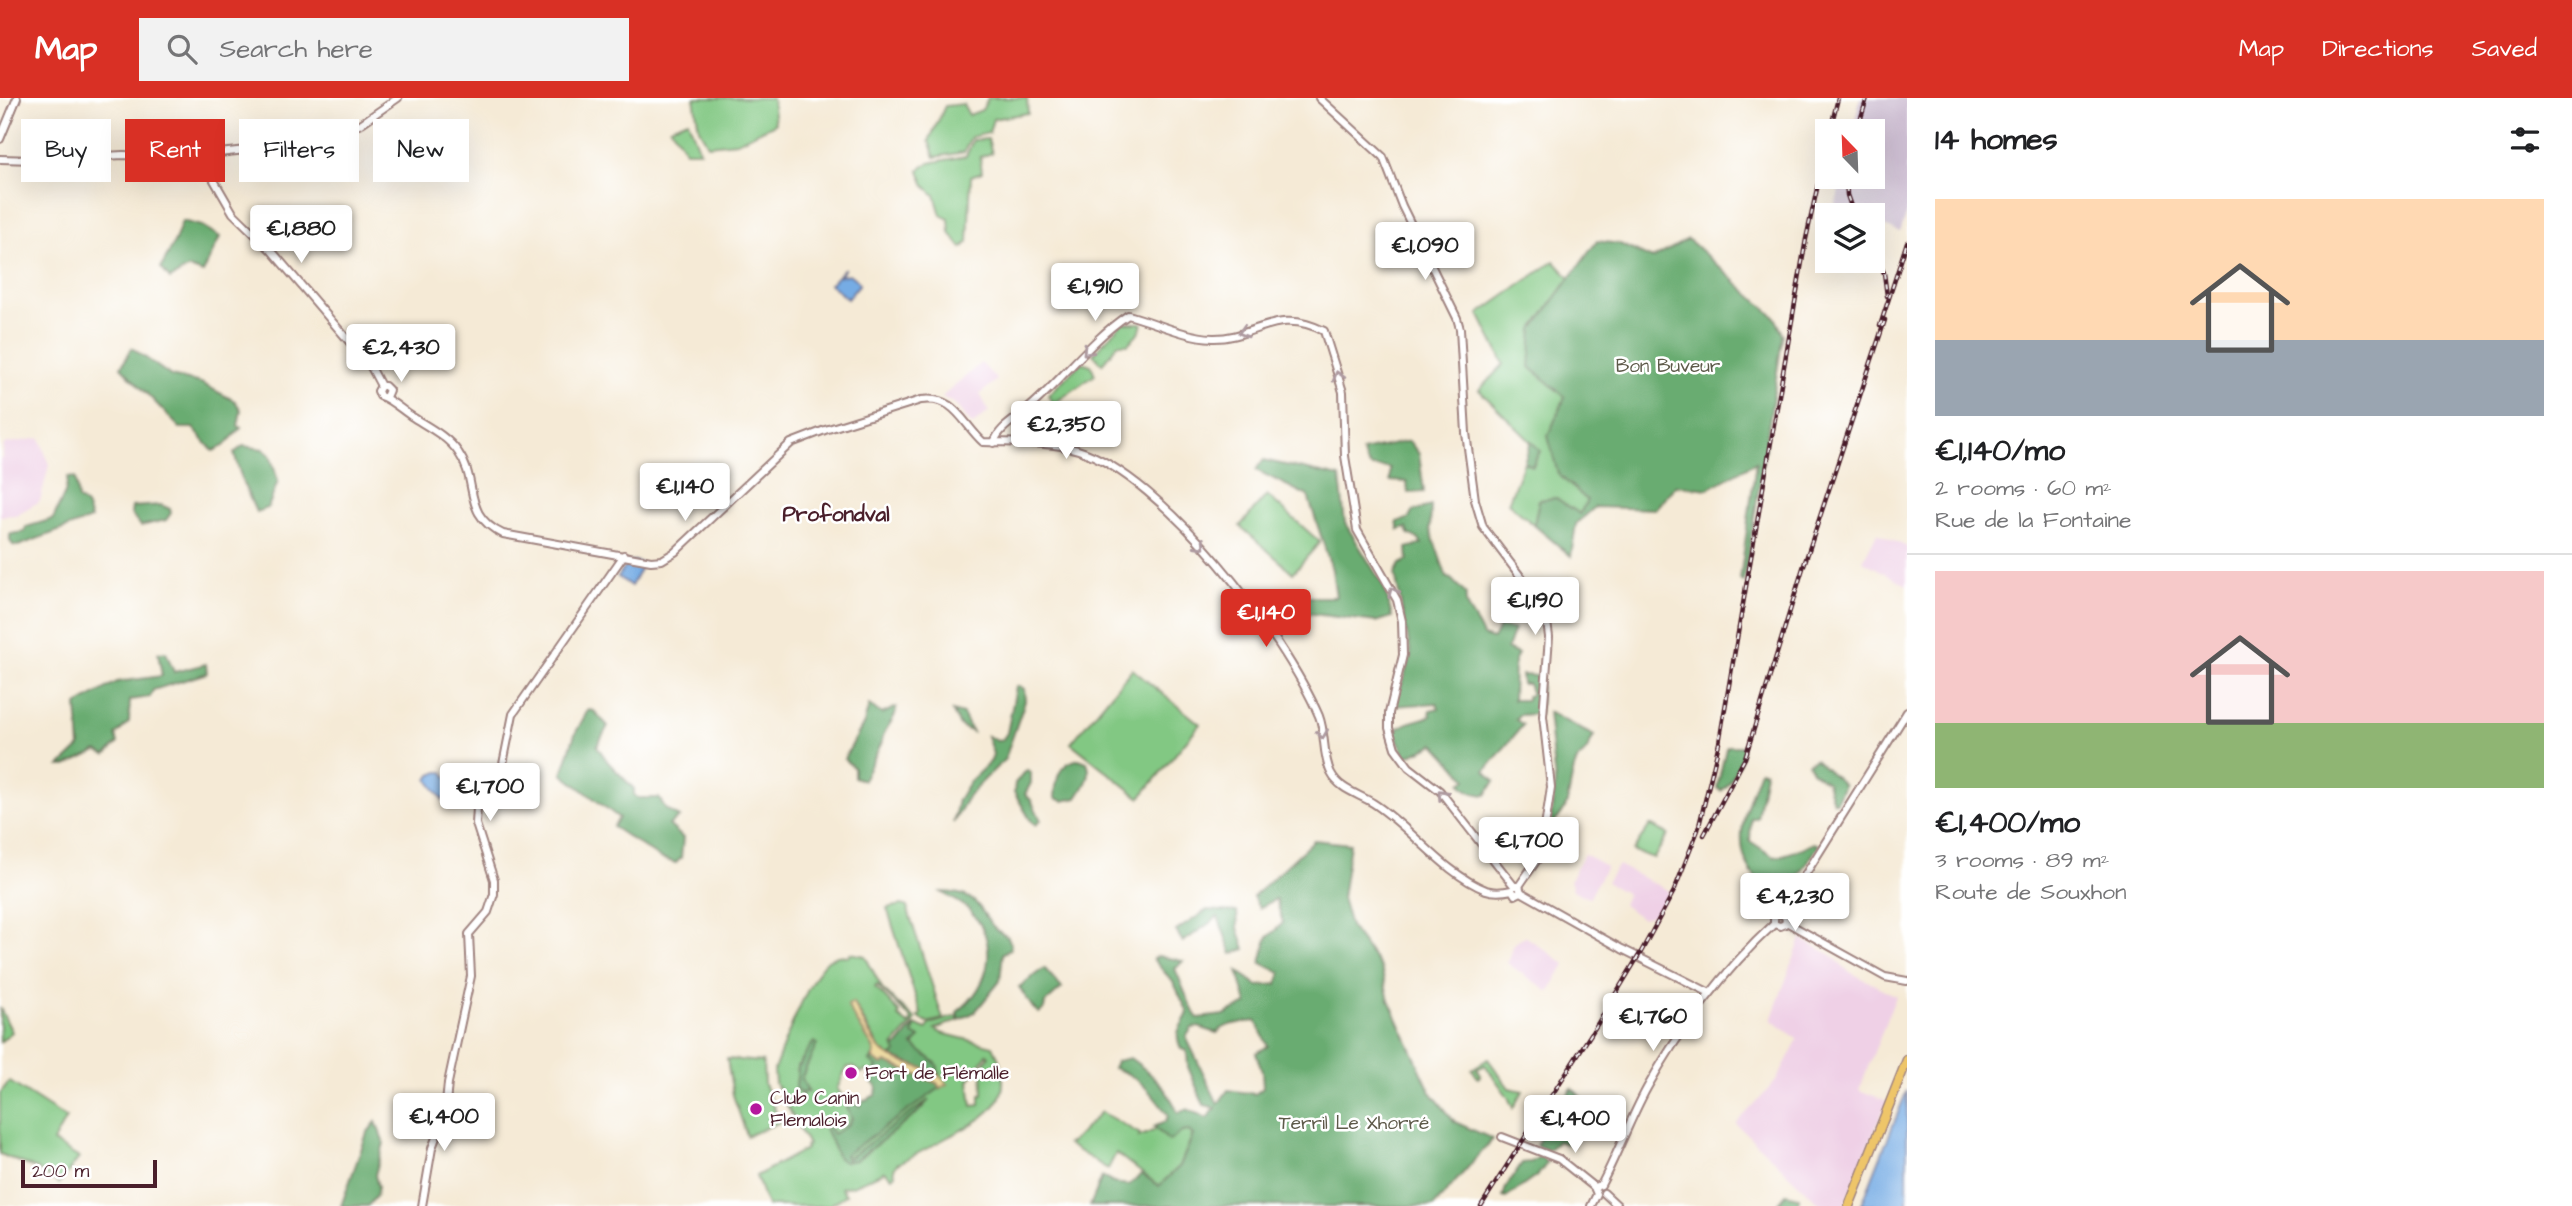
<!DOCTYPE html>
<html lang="en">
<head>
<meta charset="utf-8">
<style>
  :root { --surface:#fff; --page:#f2f2f2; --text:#202124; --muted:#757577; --line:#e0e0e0; --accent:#d93025 }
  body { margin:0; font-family:"Architects Daughter",sans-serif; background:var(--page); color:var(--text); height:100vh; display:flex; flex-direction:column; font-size:26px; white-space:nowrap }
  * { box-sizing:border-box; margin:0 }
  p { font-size:23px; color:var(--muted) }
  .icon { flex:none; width:38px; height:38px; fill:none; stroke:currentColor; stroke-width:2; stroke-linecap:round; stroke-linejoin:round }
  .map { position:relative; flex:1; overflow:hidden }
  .panel { display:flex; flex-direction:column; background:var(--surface); width:665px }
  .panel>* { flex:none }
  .guide { position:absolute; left:21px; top:21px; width:665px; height:63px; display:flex; gap:14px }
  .needle { width:46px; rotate:337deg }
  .controls { position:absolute; left:1815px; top:21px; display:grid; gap:14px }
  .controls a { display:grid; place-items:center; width:70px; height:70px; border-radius:0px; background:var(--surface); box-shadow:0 7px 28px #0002; font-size:35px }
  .scale { position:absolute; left:21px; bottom:18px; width:136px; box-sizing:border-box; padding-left:7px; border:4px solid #4a1f2b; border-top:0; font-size:19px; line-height:24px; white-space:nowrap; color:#4a1f2b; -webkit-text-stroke:5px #fff; paint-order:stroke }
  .price { position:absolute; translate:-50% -60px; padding:0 16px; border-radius:7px; background:#fff; color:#222; font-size:23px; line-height:46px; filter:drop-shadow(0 2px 4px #0008) }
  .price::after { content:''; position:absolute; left:50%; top:42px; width:21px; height:16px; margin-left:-10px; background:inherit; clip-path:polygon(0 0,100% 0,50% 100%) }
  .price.active { background:var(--accent); color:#fff }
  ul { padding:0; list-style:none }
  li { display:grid; align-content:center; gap:14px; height:371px; padding:0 28px }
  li+li { border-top:2px solid var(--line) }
  li span { display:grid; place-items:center; height:217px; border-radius:0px; color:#555 }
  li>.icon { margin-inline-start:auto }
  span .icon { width:126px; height:126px; fill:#fffc; stroke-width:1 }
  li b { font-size:30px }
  h2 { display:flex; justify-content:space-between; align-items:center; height:84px; padding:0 28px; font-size:30px }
  .pill { padding:0 24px; border-radius:0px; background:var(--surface); box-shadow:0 7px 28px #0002; font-size:24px; line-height:63px }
  .pill.active { background:var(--accent); color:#fff }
  header { display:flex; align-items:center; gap:42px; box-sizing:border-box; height:98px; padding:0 35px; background:var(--accent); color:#fff }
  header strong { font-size:33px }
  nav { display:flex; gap:38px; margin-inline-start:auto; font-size:24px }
  .search { width:490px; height:63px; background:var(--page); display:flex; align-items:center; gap:18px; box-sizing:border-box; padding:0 24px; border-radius:0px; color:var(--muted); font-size:26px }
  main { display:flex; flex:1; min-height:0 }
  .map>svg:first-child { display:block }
  .built { fill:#efd0e6 }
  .industrial { fill:#cdbed2 }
  .green { fill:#82c883; stroke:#667457; stroke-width:2; fill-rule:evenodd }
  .forest { fill:#69ac71; stroke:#5a664e; stroke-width:2; fill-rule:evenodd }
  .sand { fill:#eeda9e; stroke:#9c7c64; stroke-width:2 }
  .water { fill:#76ace4; stroke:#606688; stroke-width:2 }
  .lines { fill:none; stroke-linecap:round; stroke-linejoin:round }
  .minor-casing { stroke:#a08480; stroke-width:10 }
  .major-casing { stroke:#a08480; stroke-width:11 }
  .minor { stroke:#fff; stroke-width:6 }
  .major { stroke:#eec569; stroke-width:8 }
  .rail-casing { stroke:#4a1f2b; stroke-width:4.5 }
  .rail { stroke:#fff; stroke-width:2; stroke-dasharray:5; stroke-linecap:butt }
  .oneway { stroke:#ae9aa0 }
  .poi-dot { fill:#b5179e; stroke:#fff; stroke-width:2.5 }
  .labels { text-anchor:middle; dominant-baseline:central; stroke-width:5; stroke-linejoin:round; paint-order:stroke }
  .park-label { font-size:19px; fill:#5e5a4a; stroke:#fff }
  .poi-label { font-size:19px; fill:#4a1f2b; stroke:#fff; text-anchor:start }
  .neighbourhood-label { font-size:21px; font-weight:bold; fill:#4a1f2b; stroke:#fff }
</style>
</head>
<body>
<header>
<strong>Map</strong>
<div class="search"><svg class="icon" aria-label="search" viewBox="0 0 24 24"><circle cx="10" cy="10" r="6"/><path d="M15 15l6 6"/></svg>Search here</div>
<nav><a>Map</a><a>Directions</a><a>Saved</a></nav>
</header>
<main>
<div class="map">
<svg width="1907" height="1108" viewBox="0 0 1907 1108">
  <rect width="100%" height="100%" fill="#fff"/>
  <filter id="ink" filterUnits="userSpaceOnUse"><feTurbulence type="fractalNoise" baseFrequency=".0143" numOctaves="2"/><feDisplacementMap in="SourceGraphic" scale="14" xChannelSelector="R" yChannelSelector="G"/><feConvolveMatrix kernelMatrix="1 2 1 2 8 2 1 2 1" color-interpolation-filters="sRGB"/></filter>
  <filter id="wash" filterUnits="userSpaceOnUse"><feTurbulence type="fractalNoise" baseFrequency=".00686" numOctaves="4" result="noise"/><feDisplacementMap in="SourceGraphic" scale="28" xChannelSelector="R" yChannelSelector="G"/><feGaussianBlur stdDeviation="1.57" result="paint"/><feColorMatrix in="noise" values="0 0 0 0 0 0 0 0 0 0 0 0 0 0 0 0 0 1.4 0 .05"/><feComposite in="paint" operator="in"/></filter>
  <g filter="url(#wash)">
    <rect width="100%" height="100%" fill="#f5ead6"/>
    <g class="built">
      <polygon points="981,265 997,282 980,296 989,313 972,327 954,305 942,299"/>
      <polygon points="40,340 49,367 40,403 16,417 0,418 0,361 2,361 4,346"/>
      <polygon points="1877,435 1907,449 1907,487 1863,463"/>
      <polygon points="1584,756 1606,768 1589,800 1573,792 1570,782"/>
      <polygon points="1618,767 1669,793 1665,802 1651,818 1641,820 1622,806 1627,796 1606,784"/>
      <polygon points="1525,838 1565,866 1549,894 1507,865 1514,846"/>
      <polygon points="1801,841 1833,858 1848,873 1896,898 1859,992 1887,1003 1844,1108 1822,1108 1736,1026 1776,983 1798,941 1771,922"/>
    </g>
    <polygon class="industrial" points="1860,0 1907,0 1907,116 1900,134 1873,124 1872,117 1854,117 1835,110 1842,79 1872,79 1872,33 1853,33"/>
    <g class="green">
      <polygon points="694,0 772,0 775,26 737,44 708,47 699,31"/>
      <polygon points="988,0 1027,0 1028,15 993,21 989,35 971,39 964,54 935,59 929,43 945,8 963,6 969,17 982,12"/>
      <polygon points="688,22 700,53 686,53 670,29"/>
      <polygon points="988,41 992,55 980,59 982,74 971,78 968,144 962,150 950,135 949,121 941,117 935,97 925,88 919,72 929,65 966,58 973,42"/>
      <polygon points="1554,163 1570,180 1533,231 1565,299 1558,376 1587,402 1580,416 1556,400 1539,402 1534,427 1508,405 1524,364 1533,368 1540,353 1479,292 1504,266 1479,216"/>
      <polygon points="1122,225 1142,225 1140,233 1128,246 1118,246 1102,266 1093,256"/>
      <polygon points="1082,264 1091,267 1095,277 1053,306 1048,297"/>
      <polygon points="1267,397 1320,444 1293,475 1240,428"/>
      <polygon points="1132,571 1200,626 1140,700 1071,645"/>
      <polygon points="1650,727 1668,736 1654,760 1633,753"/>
      <polygon points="902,807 907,809 943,921 927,925 918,919 921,916 887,810"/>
      <path d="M850 855 865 858 883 892 916 922 893 948 898 953 891 959 880 951 854 906 849 911 873 949 875 955 870 963 877 969 872 978 865 972 862 975 853 969H848C842 975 842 983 837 990L842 998 852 1004 848 1009 852 1021 848 1027 833 1037 828 1027 841 1062H856L915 1017 925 1007 847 1061 845 1057 941 989 937 966 912 947 919 940 913 936 915 927 926 932 930 926 957 918 959 922 935 931 941 935 993 948C1019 999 993 1016 950 1038 932 1048 915 1057 897 1066L894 1070 895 1077 892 1079 885 1073 855 1087 841 1090 846 1097 828 1108H767L756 1078 806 1051 805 1048 808 1047 775 985 774 972C782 950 811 874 828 862 835 857 842 857 849 858ZM877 887 911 921 912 924 908 926 898 918 900 915 875 889ZM813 945 801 981 800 996 796 990 798 968ZM987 956 989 958 982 969 983 997H980V1007L972 1008 969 983Z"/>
      <polygon points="0,910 12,934 0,944"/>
      <polygon points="727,961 763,964 764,986 780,1024 747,1038 733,997"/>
      <polygon points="1488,961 1509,990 1523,993 1513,1010 1508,999 1485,967 1477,971 1481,977 1478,980 1472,971"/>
      <polygon points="10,984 66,1020 53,1044 79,1060 59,1086 37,1071 0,1056 0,995 8,985"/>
      <polygon points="481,1004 487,1034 475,1036 469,1030 452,1034 452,1030 467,1025 467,1020 463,1019 452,1025 451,1018"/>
      <polygon points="1101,1014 1140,1036 1139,1039 1157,1031 1189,1033 1193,1036 1180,1068 1159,1088 1116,1055 1108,1071 1067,1046 1072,1044"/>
    </g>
    <g class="forest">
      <polygon points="182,123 202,128 220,139 203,175 189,170 170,181 161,170 175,143"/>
      <polygon points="1688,141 1775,219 1783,236 1744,484 1740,482 1756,364 1708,391 1676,387 1655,411 1595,409 1576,426 1571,458 1534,427 1539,402 1556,400 1580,416 1587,402 1558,376 1548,338 1565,299 1530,269 1533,231 1597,143 1620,146 1652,161"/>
      <polygon points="132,250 171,278 201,285 235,303 241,312 238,328 241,330 224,348 213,353 193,330 180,330 121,269"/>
      <polygon points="1409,343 1419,356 1424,394 1408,395 1407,384 1390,383 1390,370 1371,369 1366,364 1362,353"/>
      <polygon points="1531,343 1540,353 1532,368 1524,364"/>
      <polygon points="243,348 263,351 270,357 278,383 268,410 256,414 243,385 234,355"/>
      <polygon points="1263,362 1340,379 1345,425 1384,489 1392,519 1376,524 1282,512 1281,499 1336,499 1332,472 1308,398 1256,372"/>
      <polygon points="68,379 75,380 78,401 86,407 91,421 18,448 13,447 10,443 10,436 24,434 26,429 53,421 65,395"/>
      <polygon points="161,407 170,411 171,415 166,422 141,428 131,416 132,409"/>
      <path d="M1431 408 1430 431 1447 480 1451 481 1466 496C1463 512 1478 522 1483 538L1493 541 1499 529 1514 531 1507 551 1518 556 1514 563 1513 602H1527V598L1532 597 1528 586H1522L1521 577 1538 578 1541 582 1540 616 1519 617 1515 621 1523 627 1485 673 1495 683 1486 697C1476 696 1466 694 1461 685L1467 681 1435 646 1406 659 1394 634C1401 625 1419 622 1431 618L1430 612 1439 610 1437 605 1395 608 1411 556 1395 476 1400 466 1408 462 1407 450 1422 446 1418 441 1409 436 1407 430 1399 432 1397 424 1408 421 1413 413Z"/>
      <polygon points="166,554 174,574 206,566 207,575 153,592 150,599 130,602 129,624 116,637 118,645 106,657 97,653 66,668 60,668 80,649 77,607 117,584 162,578 158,555"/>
      <polygon points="1020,588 1024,591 1025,603 1005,661 969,697 953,725 958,702 969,684 991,663 993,656 987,638 997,643 1002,642 1007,635 1016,589"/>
      <path d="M869 607 882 616 896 609C897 623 882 630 882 644L863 682 854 679V670L844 661 864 625Z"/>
      <polygon points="588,612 594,613 608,628 597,648 608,664 634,691 634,697 638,700 659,700 666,711 679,719 669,727 683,740 681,760 676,765 660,760 613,729 619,720 562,676 575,636"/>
      <polygon points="952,613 963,616 972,634 960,628"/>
      <path d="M1548 614 1594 638C1591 643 1589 649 1586 653 1584 656 1580 659 1578 661 1565 686 1576 708 1550 728L1555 684Z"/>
      <path d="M1728 648H1741L1743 652C1740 665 1732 686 1721 693L1717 690 1726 650Z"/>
      <path d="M1079 661 1087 664C1093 678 1084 689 1077 700L1063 703 1055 700C1056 680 1058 666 1079 661Z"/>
      <polygon points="1815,661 1844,687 1836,704 1833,704 1827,684 1812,673 1808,665"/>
      <polygon points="1027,672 1031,674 1031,685 1025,696 1031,702 1041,722 1036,727 1031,723 1014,694 1015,685"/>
      <path d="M1760 672 1765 674 1757 720H1751L1750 743 1774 759C1788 757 1801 751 1814 745L1819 747 1783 801C1774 795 1764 789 1757 781 1728 749 1747 707 1760 672Z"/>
      <path d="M1314 742 1350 746 1342 800 1350 828 1381 870 1389 902 1430 993 1455 1024 1493 1041 1434 1108H1090L1102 1079 1113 1085 1129 1087 1142 1076 1159 1088 1180 1068 1193 1037 1189 1033 1182 1034 1169 1043 1154 1029 1166 1023 1168 1017C1153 997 1138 976 1113 970L1116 963 1130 960C1151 975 1168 990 1178 1015L1187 1011 1207 1020 1216 1010 1204 1007 1188 969 1187 953 1181 951C1173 932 1181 931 1188 915L1174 885 1153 861 1159 858 1183 863 1175 871C1181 883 1191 913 1198 920L1224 917 1247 906 1238 873 1258 888 1277 886 1281 875 1261 865 1267 840 1283 825 1276 801 1259 810 1253 799ZM1256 923 1268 948 1256 955 1262 974 1263 990 1255 996 1228 992 1218 1006 1186 939 1192 930 1198 929 1217 935C1227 924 1242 925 1256 923Z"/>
      <path d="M941 794C990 794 976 824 1008 839L1011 846 1010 852 1003 855 1000 883 975 914 959 922 957 914C991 889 1001 843 968 811 961 804 950 800 941 794Z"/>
      <polygon points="1207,812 1237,814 1238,830 1245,851 1232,856 1218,819 1183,844 1176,833"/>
      <polygon points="1044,870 1062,890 1045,905 1044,911 1039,915 1033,910 1019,889"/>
      <polygon points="915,927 913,936 920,940 913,947 937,966 939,976 891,959 897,954 895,951"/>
      <polygon points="814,944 817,946 801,981 809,994 804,994 802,997 796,990 798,968 800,967 804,958"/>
      <polygon points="873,960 882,967 886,964 937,985 940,990 845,1057 847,1061 929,1002 915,1017 856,1062 844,1064 838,1060 825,1030 827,1026 833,1036 848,1027 852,1021 847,1009 852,1004 860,1008 862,1003 876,997 877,989 869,981 877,970 870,963"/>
      <polygon points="1572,990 1591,1009 1566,1046 1558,1043 1548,1052 1536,1047"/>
      <polygon points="376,1024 384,1045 375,1077 378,1089 376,1098 368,1108 341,1108 367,1035"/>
      <polygon points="1540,1058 1547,1065 1538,1077 1506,1100 1503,1099 1506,1089 1522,1065 1531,1064"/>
      <polygon points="1786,1096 1799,1099 1799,1106 1776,1108"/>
    </g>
    <path class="sand" d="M853 905C863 921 872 947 887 957 907 970 933 966 947 986L940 990 937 985 886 964 882 967 873 960 875 956 873 949 849 911 848 907Z"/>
    <g class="water">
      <polygon points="845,170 840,178 849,176 858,183 859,187 847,201 830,186"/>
      <polygon points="634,463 643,466 631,488 618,479 628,464"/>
      <polygon points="438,674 443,674 456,692 443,702 428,682 431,677"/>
      <polygon points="1907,992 1907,1108 1861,1108"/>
    </g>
  </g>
  <g filter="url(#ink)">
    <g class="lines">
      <defs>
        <g id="minor">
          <polyline points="1319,0 1383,59 1402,108 1457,220 1460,231 1466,335 1475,402 1483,429 1539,503 1547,524 1549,539 1543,618 1551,689 1541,756 1519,788"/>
          <polyline points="0,41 17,0"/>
          <polyline points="200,58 233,115 271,152 371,269 381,288"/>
          <polyline points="0,61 34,62 123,57 183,59 273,49 359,27 398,0"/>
          <path d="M381 288 378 293 380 298C389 300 402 312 411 318 428 329 447 338 458 354 480 385 461 416 503 436L651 463 662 462 675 454 791 345 825 332 921 302C955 297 962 325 983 344 1014 345 1049 343 1078 352 1164 379 1284 537 1319 618 1326 636 1322 657 1331 675 1340 692 1357 695 1373 705 1411 729 1443 775 1486 792 1495 795 1503 794 1512 792"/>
          <polyline points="381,288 385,288 389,292 386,299"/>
          <path d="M994 345C998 331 1013 323 1024 314 1061 284 1089 243 1128 217 1155 224 1184 239 1213 240 1254 241 1277 208 1324 233L1343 294 1345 358 1357 432 1397 502 1402 523 1403 557 1389 615V630L1395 650 1409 669 1440 693 1514 788H1519L1521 794"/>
          <polyline points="1512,792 1515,797 1521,794 1622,851 1710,895"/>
          <polyline points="1786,824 1885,879 1907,883"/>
          <polyline points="1774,826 1780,828 1785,826 1786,821 1783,816 1790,801 1907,614"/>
          <polyline points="1502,1039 1559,1061 1594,1089"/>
          <polyline points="1604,1095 1618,1108"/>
          <polyline points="422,1108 432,1050 445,1016 448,985 471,878 469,836 488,814 494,796 494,782 476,726 477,709 503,666 513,616 624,457"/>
          <path d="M1591 1108 1597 1096 1594 1089 1601 1087C1618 1055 1630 1021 1647 990 1679 932 1725 871 1774 826V817L1783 816"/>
        </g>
        <polyline id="major" points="1849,1108 1907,962"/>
      </defs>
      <use href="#minor" class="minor-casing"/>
      <use href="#major" class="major-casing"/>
      <use href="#minor" class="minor"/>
      <use href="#major" class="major"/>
      <defs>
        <g id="rail">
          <polyline points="1830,33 1838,0"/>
          <polyline points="1857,33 1867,0"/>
          <polyline points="1846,79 1847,97 1854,117"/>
          <polyline points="1872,148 1884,175 1887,198"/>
          <polyline points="1880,228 1907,144"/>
          <polyline points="1704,737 1745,660 1803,470 1885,222"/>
          <polyline points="1481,1108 1598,925 1641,854 1674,793 1698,732 1719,645 1806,141 1827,45"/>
        </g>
      </defs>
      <use href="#rail" class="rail-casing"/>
      <use href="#rail" class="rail"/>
    </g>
    <defs><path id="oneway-chevron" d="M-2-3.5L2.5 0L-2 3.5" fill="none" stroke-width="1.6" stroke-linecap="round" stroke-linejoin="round" transform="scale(1.75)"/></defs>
    <g class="oneway">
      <use href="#oneway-chevron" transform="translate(1243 234) rotate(163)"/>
      <use href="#oneway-chevron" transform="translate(1087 253) rotate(134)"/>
      <use href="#oneway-chevron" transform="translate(1338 278) rotate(-107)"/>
      <use href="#oneway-chevron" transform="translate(1201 447) rotate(48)"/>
      <use href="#oneway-chevron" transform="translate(1393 494) rotate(-114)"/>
      <use href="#oneway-chevron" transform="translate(1322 636) rotate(82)"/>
      <use href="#oneway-chevron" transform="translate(1442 696) rotate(-132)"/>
    </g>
  </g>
  <g class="poi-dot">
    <circle cx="851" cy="975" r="7"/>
    <circle cx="756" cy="1011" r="7"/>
  </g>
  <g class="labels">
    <g class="park-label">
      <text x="1668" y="268">Bon Buveur</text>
      <text x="1354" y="1025">Terril Le Xhorré</text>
    </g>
    <g class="poi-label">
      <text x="865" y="975">Fort de Flémalle</text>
      <text x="770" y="1000">Club Canin<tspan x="770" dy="22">Flemalois</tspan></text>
    </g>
    <g class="neighbourhood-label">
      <text x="836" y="416">Profondval</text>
    </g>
  </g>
</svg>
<div class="controls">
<a><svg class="needle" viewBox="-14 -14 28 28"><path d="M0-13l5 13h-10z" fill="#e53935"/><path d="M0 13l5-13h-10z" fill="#757577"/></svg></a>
<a><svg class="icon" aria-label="layers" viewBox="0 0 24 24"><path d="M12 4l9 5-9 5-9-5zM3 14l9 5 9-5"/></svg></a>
</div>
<div class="scale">200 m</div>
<b class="price" style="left:301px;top:167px">€1,880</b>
<b class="price" style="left:1425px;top:184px">€1,090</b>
<b class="price" style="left:1095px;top:225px">€1,910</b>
<b class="price" style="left:401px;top:286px">€2,430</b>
<b class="price" style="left:1066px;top:363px">€2,350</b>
<b class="price" style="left:685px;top:425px">€1,140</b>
<b class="price" style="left:1535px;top:539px">€1,190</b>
<b class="price active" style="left:1266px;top:551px">€1,140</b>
<b class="price" style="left:490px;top:725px">€1,700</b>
<b class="price" style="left:1529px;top:779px">€1,700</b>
<b class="price" style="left:1795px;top:835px">€4,230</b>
<b class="price" style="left:1653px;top:955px">€1,760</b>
<b class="price" style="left:444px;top:1055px">€1,400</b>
<b class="price" style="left:1575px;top:1057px">€1,400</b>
<div class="guide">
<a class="pill">Buy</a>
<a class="pill active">Rent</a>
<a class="pill">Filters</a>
<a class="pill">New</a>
</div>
</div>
<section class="panel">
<h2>14 homes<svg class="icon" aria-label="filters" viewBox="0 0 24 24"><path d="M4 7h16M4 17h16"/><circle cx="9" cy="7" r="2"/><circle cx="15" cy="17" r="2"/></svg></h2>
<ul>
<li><span style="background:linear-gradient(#ffd9b3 65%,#9aa5b1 0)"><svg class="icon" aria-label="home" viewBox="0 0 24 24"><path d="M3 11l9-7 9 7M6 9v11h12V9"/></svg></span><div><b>€1,140/mo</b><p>2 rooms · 60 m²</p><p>Rue de la Fontaine</p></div></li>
<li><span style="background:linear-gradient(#f6c9c9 70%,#8fb573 0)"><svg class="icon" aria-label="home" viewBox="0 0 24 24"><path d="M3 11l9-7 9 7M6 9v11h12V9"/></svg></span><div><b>€1,400/mo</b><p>3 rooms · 89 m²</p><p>Route de Souxhon</p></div></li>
</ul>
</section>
</main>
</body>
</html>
